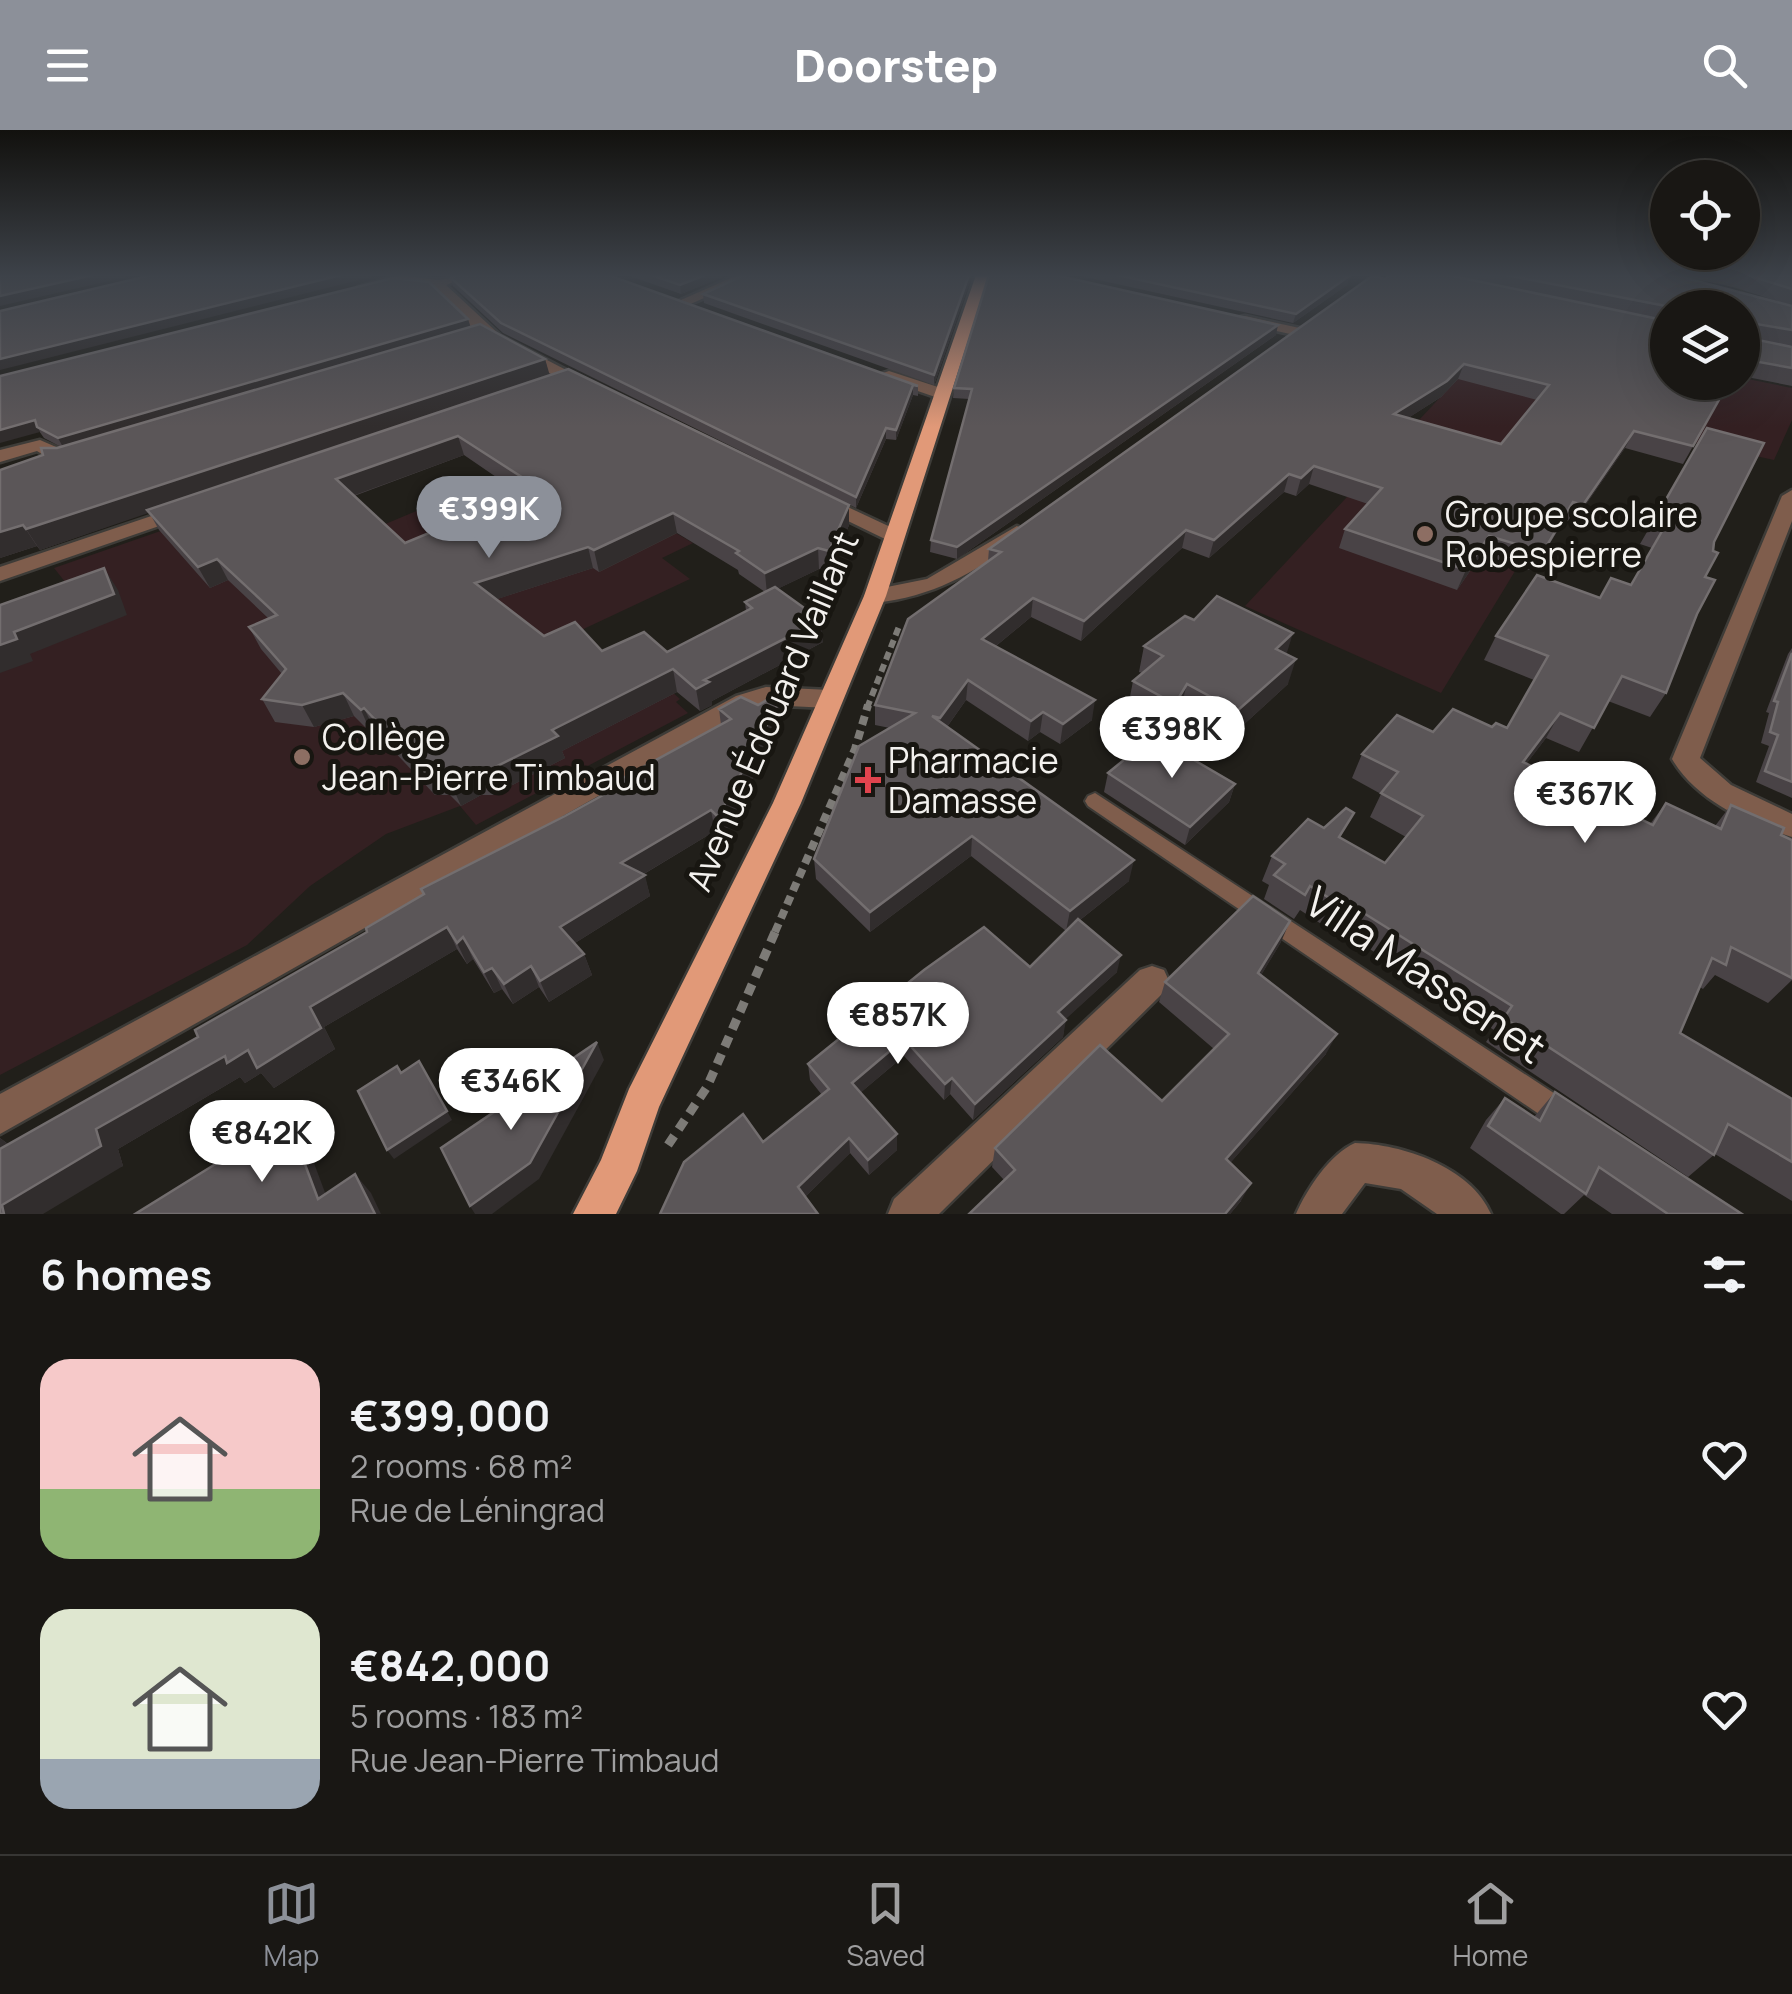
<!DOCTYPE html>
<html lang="en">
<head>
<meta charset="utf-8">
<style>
  :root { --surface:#191714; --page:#262422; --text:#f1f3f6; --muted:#9f9fa0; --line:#373634; --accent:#8c9099 }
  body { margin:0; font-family:Manrope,sans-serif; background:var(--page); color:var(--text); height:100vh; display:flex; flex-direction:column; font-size:38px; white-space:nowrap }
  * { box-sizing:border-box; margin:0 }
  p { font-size:32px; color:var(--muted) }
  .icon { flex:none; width:55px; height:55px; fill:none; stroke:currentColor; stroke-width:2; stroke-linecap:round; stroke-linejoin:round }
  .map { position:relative; height:1084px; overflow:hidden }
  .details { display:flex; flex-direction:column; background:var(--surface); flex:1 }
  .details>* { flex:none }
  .controls { position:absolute; left:1650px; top:30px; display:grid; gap:20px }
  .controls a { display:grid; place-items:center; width:110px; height:110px; border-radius:50%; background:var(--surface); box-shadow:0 10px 40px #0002,0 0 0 2px var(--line); font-size:50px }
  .price { position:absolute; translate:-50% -85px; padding:0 22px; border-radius:35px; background:#fff; color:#222; font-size:32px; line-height:65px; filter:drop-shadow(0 2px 5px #0008) }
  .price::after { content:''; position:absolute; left:50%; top:60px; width:30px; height:22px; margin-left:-15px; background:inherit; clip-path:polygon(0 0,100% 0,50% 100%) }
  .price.current { background:var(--accent); color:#fff }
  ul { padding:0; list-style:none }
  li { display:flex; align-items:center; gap:30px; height:250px; padding:0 40px }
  li span { display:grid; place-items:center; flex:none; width:280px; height:200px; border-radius:30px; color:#555 }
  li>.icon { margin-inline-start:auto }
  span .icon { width:120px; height:120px; fill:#fffc; stroke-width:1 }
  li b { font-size:42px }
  h2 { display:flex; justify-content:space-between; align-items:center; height:120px; padding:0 40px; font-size:42px }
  header { display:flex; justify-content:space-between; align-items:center; height:130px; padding:0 40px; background:var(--accent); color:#fff; font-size:45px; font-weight:800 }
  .menu { display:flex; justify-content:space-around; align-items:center; height:140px; border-top:2px solid var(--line); background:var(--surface); font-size:28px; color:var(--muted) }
  .menu a { display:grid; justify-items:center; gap:5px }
  .menu .current { color:var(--accent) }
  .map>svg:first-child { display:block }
  .education { fill:#342022 }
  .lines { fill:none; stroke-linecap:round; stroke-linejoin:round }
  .service-casing { stroke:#3e3c38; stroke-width:4 }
  .minor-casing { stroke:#3e3c38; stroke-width:5 }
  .primary-casing { stroke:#3e3c38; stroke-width:5 }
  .path-far2 { stroke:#7d7b77; stroke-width:6; stroke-dasharray:8 5; stroke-linecap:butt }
  .path-far1 { stroke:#7d7b77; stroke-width:8; stroke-dasharray:9 6; stroke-linecap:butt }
  .path { stroke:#7d7b77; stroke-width:9; stroke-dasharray:11 8; stroke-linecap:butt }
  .service { fill:#7f5d4c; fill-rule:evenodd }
  .minor { fill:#7f5d4c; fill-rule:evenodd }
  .primary { fill:#e19978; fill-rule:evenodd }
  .wall { fill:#494346; fill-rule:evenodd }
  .shaded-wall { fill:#312d2d }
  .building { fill:#5b5658; stroke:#736e6f; stroke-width:2.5; fill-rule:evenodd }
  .education-dot { fill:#8d6e63; stroke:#181611; stroke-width:4 }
  .health-dot { fill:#e0444e; stroke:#181611; stroke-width:4 }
  .labels { text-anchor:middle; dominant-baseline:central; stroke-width:10; stroke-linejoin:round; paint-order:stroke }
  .poi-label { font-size:35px; fill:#f3f1ee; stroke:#181611; text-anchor:start }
  .street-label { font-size:35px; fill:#f3f1ee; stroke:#181611 }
  .near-street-label { font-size:42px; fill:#f3f1ee; stroke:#181611 }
</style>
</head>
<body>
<header><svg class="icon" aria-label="menu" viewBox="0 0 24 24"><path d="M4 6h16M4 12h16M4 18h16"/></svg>Doorstep<svg class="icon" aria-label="search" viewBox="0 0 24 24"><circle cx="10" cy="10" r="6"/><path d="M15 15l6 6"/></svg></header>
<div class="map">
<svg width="1792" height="1084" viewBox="0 0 1792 1084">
  <rect width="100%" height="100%" fill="#211f1a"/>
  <g class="education">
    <polygon points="1297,219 1668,252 1742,252 1743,248 1792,258 1792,290 1774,330 1605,293 1441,563 1245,476 1448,259"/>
    <polygon points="545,327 693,413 662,428 690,449 541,519 636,530 680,569 676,572 688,583 476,695 460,676 386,704 310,756 247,815 0,945 0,503 81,472 54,438 198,388 333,416"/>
  </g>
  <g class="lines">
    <defs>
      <polygon id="service" points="1095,663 1572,975 1575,984 1572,993 1562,997 1552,993 1088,676 1085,671 1088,666"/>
      <g id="minor">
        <path d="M401 145 437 150 473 145 446 155 501 206 597 256 583 259C553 244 519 231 492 213 430 171 455 141 365 161L358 157Z"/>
        <polygon points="738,145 756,145 686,176 674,173"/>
        <polygon points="1245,186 1304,199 1306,202 1299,206 1240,193 1240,187"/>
        <polygon points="889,241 947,260 949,264 941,269 883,249 883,243"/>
        <polygon points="40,310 79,327 61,336 37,321 0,332 0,320"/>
        <path d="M1792 360V391L1700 628 1731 655 1792 684V707C1747 693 1697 671 1672 629L1782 366Z"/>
        <polygon points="822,365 899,401 902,405 892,411 885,409 815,375 812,371"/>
        <polygon points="184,375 194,381 191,385 0,451 0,437"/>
        <path d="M1017 396 1027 402 1024 406C976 442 935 466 875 473L864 466 867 461 927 449Z"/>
        <path d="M766 557 830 560 843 569C829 586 778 570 754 578L0 1004V964L736 566Z"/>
        <polygon points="1152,836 1164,840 1169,851 1164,862 939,1084 888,1084 894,1069 1140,840"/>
        <path d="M1355 1013C1402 1014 1471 1037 1491 1084H1437L1401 1059 1365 1053 1342 1084H1296C1307 1059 1330 1024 1355 1013Z"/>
      </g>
      <polygon id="primary" points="976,145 989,145 886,466 801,673 659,977 637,1041 616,1084 573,1084 601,1030 629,959 773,673 864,466"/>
    </defs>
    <use href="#service" class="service-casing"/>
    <use href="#minor" class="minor-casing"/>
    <use href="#primary" class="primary-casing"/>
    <polyline class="path-far2" points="867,578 900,494"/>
    <polyline class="path-far1" points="775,802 855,619 868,575"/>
    <polyline class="path" points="668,1015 707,957 776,800"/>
    <use href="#service" class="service"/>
    <use href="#minor" class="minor"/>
    <use href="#primary" class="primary"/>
  </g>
  <g class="wall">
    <polygon points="627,145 727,145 681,164"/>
    <polygon points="972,145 934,255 704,173 703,164"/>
    <polygon points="1076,145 1345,145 1349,146 1347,155 1293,193"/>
    <path d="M1390 145H1674L1789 175 1733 157 1675 145H1792V256L1742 246V178H1668V252H1729L1683 334 1625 318 1573 393 1564 390 1533 441 1481 425 1457 460 1339 418 1345 399 1368 374 1309 354 1296 366 1284 362 1209 428 1182 418 1081 511 1031 487 996 516 1092 590 1060 614 1040 602 1028 611 966 570 947 597 1129 751 1080 790 1117 842 1065 889 1063 907 973 990 950 964 944 970 904 926 860 963 897 1020 869 1045 850 1023 805 1067 763 1012 822 965 810 950 808 934 1030 837 1066 801 971 726 870 802 816 749 814 729 890 598 875 595V575L988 431 989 419ZM1458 249 1537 270 1501 314 1408 288 1441 267Z"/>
    <polygon points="451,148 918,256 918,266 913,265 896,310 886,309 856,378 503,203 453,156"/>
    <path d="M470 197 545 229 549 245 849 395 830 442 819 439 777 459 823 512 712 571V575L700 581 677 562 562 621 565 628 493 665H481L461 676 450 665H435L375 601 371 603 354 586 314 597 275 592 262 569 282 544 261 519 249 497 268 488 228 450 210 458 159 400 149 382 40 420 37 416 0 428 43 325 61 317 44 308 0 246ZM464 325 521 364 405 413 354 366ZM677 403 738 440 739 444 765 462 745 472 746 481 667 522 602 521 544 506 497 469 593 438 599 442Z"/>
    <polygon points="1276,205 957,429 930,422 931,410 969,269 953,268 954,258"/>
    <polygon points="1707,298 1714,412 1697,484 1666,563 1650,587 1608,571 1579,622 1546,608 1526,634 1650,694 1666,673 1715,696 1731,675 1792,710 1792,850 1768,873 1715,845 1703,859 1700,857 1680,903 1792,969 1792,1071 1715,1024 1688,1047 1486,912 1494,900 1342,801 1338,805 1300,780 1294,789 1264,769 1269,755 1262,751 1272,726 1342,709 1385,733 1406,707 1370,687 1381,664 1352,648 1362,624 1433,602 1492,597 1507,598 1534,550 1484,530 1496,506 1631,455 1652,418 1640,414"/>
    <polygon points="1144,516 1286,524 1288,554 1229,608 1180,580 1168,600 1128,577 1133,551 1142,543 1139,542"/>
    <polygon points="1792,518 1792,668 1756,652 1769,616 1761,613 1769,583 1766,582 1788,524"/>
    <polygon points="786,559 788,580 722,708 715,701 644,744 650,766 575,813 584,824 592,845 549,872 539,857 513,874 502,859 494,863 473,829 467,834 457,819 324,897 335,919 274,958 261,943 245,953 240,947 118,1019 123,1036 0,1084 0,1008 8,1014 198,907 367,802 612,660 610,655 721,595 719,579 758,575"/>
    <polygon points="1108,643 1235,654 1229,672 1185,715 1104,662"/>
    <polygon points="1281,812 1261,845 1326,924 1230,1033 1241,1071 1230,1084 969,1084 1004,1050 992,1037 995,1018 1162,971 1214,919 1159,872 1165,852"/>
    <polygon points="1555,962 1742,1084 1612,1084 1584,1065 1564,1084 1561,1084 1470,1018 1486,990 1505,968 1534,987"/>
  </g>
  <g class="shaded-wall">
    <polygon points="93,145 135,145 0,176 0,166"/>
    <polygon points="341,145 379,145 0,240 0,229"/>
    <polygon points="705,145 727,145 681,164 680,155"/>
    <polygon points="969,145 972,145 934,255 934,245"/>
    <polygon points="1349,146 1347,155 1293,193 1296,184"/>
    <polygon points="468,189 471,198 64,319 58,308"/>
    <polygon points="1278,195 1276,205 957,429 957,417"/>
    <polygon points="545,229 550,246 40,420 26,399"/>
    <polygon points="1464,234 1458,249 1441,267 1388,301 1394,284"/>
    <polygon points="913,255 913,265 896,310 896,300"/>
    <polygon points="35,290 40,302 0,313 0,300"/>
    <polygon points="886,298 886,309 856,378 856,367"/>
    <polygon points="1634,301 1625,318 1573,393 1583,375"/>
    <polygon points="458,306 464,325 344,369 336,349"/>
    <polygon points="1314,336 1309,354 1296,366 1301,348"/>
    <polygon points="1289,344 1284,362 1209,428 1214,410"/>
    <polygon points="1573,372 1564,390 1533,441 1543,422"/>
    <polygon points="849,375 849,395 830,442 829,421"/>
    <polygon points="673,383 677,403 599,442 594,420"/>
    <polygon points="23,395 37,416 0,428 0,402"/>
    <polygon points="1186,400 1182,418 1081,511 1084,491"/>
    <polygon points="1489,406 1481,425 1457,460 1466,440"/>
    <polygon points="588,417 593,438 482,474 475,453"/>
    <polygon points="818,418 819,439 767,464 765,443"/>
    <polygon points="217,429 228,450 210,458 198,437"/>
    <polygon points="104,438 118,460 127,485 30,524 33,531 0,543 0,515 14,502"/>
    <polygon points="1033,468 1031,487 981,528 982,509"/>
    <polygon points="821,490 823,512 712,571 712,575 700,581 696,559 704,550"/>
    <polygon points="1293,503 1285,529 1276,519"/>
    <polygon points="1296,529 1288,554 1229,608 1237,581"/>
    <polygon points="673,539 677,562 562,621 565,628 493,665 485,642 552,600"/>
    <polygon points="968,550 966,570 939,608 940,588"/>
    <polygon points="1187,554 1180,580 1168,600 1175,574"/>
    <polygon points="786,559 788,580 722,708 718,687"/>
    <polygon points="343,563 354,586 314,597 302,575"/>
    <polygon points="1095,570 1092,590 1060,614 1063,594"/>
    <polygon points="364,578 375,601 371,603 361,580"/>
    <polygon points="1043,582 1040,602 1028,611 1031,591"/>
    <polygon points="1560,583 1546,608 1509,657 1523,632"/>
    <polygon points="472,642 481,665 461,676 451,653"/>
    <polygon points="1235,654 1229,672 1185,715 1190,697"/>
    <polygon points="711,680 715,701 627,754 621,733"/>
    <polygon points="972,706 971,726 870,802 870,782"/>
    <polygon points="1134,730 1129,751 1066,801 1070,781"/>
    <polygon points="645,745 650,766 567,818 560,797"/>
    <polygon points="1354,777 1342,801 1338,805 1350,781"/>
    <polygon points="1290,791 1281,812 1250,864 1258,843"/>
    <polygon points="447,797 457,819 324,897 335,919 274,958 261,943 245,953 240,947 118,1019 123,1036 43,1084 4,1084 2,1075 96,999"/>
    <polygon points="463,807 473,829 467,834 457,813"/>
    <polygon points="584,824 592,845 549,872 540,851"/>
    <polygon points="1121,825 1117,842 1055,899 1058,882"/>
    <polygon points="531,836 539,857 513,874 504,854"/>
    <polygon points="492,838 502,859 494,863 484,842"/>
    <polygon points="1066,890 1063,907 973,990 975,974"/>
    <polygon points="1337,904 1326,924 1217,1048 1226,1029"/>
    <polygon points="904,909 904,926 853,969 852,953"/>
    <polygon points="597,912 604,930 539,1049 492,1084 475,1084 470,1076"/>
    <polygon points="419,931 452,990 394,1029 387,1020"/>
    <polygon points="952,948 950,964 944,970 945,954"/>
    <polygon points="288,989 305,1009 333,1084 318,1069"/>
    <polygon points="897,1004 897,1020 869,1045 868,1030"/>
    <polygon points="0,1008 14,1019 0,1028"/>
    <polygon points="849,1008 850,1023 800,1072 798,1057"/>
    <polygon points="355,1044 371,1063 381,1084 375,1084"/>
    <polygon points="1251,1053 1241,1071 1230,1084 1225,1084"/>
  </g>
  <g class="building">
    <polygon points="0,145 93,145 0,166"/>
    <polygon points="152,145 341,145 0,229 0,181"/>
    <polygon points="457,145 608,145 918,256 913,255 896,300 886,298 856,367 501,193 451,148"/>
    <polygon points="651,145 705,145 680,155"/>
    <polygon points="744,145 969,145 934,245 703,164"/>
    <polygon points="989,145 1055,145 1278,195 957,417 931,410 972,259 954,258"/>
    <polygon points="1117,145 1345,145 1349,146 1296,184"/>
    <path d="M1390 145H1448L1668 191V252H1729L1693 316 1634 301 1583 375 1573 372 1543 422 1489 406 1466 440 1345 399 1382 358 1314 336 1301 348 1289 344 1214 410 1186 400 1084 491 1033 468 982 509 1095 570 1063 594 1043 582 1031 591 968 550 940 588 932 586 1134 730 1070 781 972 706 870 782 814 729 859 616 915 583 875 575 908 489 1001 422 989 419 1372 146 1386 149ZM1464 234 1549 255 1501 314 1394 284 1447 251Z"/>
    <polygon points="1506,145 1674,145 1792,176 1792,200 1751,193 1747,197 1748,208 1792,217 1792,238 1742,229 1742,178 1676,178"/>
    <polygon points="1747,145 1792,145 1792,159"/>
    <polygon points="393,148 429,152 468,189 58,308 37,297 35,290 0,300 0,246"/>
    <polygon points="480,194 545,229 26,399 23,395 0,402 0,340 43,325 41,318 57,318"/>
    <path d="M568 239 849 375 829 421 818 418 765 443 736 423 739 421 673 383 594 420 588 417 475 453 544 506 575 492 602 521 644 502 667 522 752 478 745 472 775 457 821 490 704 550 709 552 696 559 673 539 552 600 558 606 485 642H472L451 653 440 642H425L364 578 361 580 343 563 302 575 262 569 286 539 249 497 277 485 217 429 198 437 147 380ZM458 306 528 351 518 355 528 362 405 413 336 349Z"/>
    <polygon points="1707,298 1764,313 1714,412 1713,421 1718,423 1705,447 1715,450 1697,484 1666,563 1622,546 1594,598 1560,583 1523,632 1653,695 1666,673 1721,699 1731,675 1784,698 1781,705 1792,710 1792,848 1731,817 1726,835 1712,828 1680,903 1792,969 1792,1032 1728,994 1714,1025 1504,888 1512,876 1354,777 1350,781 1310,756 1305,765 1274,745 1285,734 1272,726 1308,689 1324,698 1346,678 1354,683 1339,707 1385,733 1423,686 1381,663 1398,642 1362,624 1397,585 1433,602 1453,579 1492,597 1496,593 1507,598 1548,526 1496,506 1537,445 1600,468 1611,448 1631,455 1665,396 1653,392"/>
    <polygon points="104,438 114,464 14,502 17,509 0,515 0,475"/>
    <polygon points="1217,466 1293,503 1276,519 1296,529 1237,581 1187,554 1175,574 1133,551 1163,526 1144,516 1185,486 1194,490"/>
    <polygon points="1792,523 1792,652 1765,641 1778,605 1770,602 1778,572 1774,571"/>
    <polygon points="786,559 718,687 711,680 621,733 645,745 560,797 584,824 540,851 531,836 504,854 492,838 484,842 463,807 457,813 447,797 310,877 321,898 257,938 248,920 227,933 225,926 96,999 101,1016 2,1075 4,1084 0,1084 0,1019 198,907 195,900 367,802 366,798 424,764 421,759 565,686 614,659 610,655 731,589 719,579 741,567 758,575"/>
    <polygon points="1153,606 1235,654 1190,697 1108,643"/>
    <polygon points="1253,766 1290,791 1258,843 1337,904 1226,1029 1251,1053 1225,1084 969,1084 1015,1040 995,1018 1100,915 1162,971 1229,904 1165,852"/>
    <polygon points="1078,789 1121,825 1058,882 1066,890 975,974 952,948 945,954 904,909 852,953 897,1004 868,1030 849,1008 798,1057 818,1084 660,1084 684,1032 743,984 763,1012 829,959 808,934 924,840 984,797 1030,837"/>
    <polygon points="597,912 530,1033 470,1076 441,1018"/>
    <polygon points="419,931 447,981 387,1020 358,961 397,936 401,943"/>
    <polygon points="1555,962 1742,1084 1668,1084 1599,1037 1586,1064 1488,996 1505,968 1540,991"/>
    <polygon points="288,989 318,1069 355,1044 375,1084 135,1084"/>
  </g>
  <linearGradient id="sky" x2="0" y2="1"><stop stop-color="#12110e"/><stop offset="0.49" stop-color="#3d4249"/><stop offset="1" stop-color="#3d4249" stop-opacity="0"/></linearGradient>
  <rect width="1792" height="297" fill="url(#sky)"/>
  <g class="education-dot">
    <circle cx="1425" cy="404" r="10"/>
    <circle cx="302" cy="627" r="10"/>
  </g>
  <path class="health-dot" d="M863 635h10v10h10v10h-10v10h-10v-10h-10v-10h10z"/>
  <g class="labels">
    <g class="poi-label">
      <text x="1445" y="384">Groupe scolaire<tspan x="1445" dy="40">Robespierre</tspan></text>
      <text x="322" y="607">Collège<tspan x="322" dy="40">Jean-Pierre Timbaud</tspan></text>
      <text x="888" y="630">Pharmacie<tspan x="888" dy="40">Damasse</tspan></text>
    </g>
    <g class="street-label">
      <text transform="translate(772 581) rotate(-67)">Avenue Édouard Vaillant</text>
    </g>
    <g class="near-street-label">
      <text transform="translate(1426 844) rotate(34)">Villa Massenet</text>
    </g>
  </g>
</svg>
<div class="controls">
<a><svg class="icon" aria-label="locate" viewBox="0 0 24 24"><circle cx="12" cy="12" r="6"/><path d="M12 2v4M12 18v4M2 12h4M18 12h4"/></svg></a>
<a><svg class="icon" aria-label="layers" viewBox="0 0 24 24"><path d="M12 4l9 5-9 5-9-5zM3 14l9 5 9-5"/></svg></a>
</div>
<b class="price current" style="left:489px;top:431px">€399K</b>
<b class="price" style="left:1172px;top:651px">€398K</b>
<b class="price" style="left:1585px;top:716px">€367K</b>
<b class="price" style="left:898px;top:937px">€857K</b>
<b class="price" style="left:511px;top:1003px">€346K</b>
<b class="price" style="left:262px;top:1055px">€842K</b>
</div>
<section class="details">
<h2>6 homes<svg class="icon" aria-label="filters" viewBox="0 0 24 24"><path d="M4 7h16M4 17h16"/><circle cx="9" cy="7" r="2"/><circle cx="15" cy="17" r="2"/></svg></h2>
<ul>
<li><span style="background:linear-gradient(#f6c9c9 65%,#8fb573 0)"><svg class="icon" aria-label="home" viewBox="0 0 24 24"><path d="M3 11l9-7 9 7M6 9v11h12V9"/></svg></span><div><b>€399,000</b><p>2 rooms · 68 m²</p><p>Rue de Léningrad</p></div><svg class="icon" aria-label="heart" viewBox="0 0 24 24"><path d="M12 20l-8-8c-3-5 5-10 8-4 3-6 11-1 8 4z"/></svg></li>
<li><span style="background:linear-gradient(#dfe7d0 75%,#9aa5b1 0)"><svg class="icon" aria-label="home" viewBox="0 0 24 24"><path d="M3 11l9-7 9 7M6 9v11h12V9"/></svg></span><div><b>€842,000</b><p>5 rooms · 183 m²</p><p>Rue Jean-Pierre Timbaud</p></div><svg class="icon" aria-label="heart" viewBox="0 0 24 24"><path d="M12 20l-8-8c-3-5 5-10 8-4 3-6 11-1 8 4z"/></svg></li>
</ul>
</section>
<nav class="menu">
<a class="current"><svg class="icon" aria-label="map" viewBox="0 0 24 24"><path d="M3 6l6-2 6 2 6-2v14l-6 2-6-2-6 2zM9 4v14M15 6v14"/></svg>Map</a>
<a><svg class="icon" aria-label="saved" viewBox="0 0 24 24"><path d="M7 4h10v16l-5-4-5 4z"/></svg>Saved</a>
<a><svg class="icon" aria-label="home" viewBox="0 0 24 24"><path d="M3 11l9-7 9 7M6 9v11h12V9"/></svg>Home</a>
</nav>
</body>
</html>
